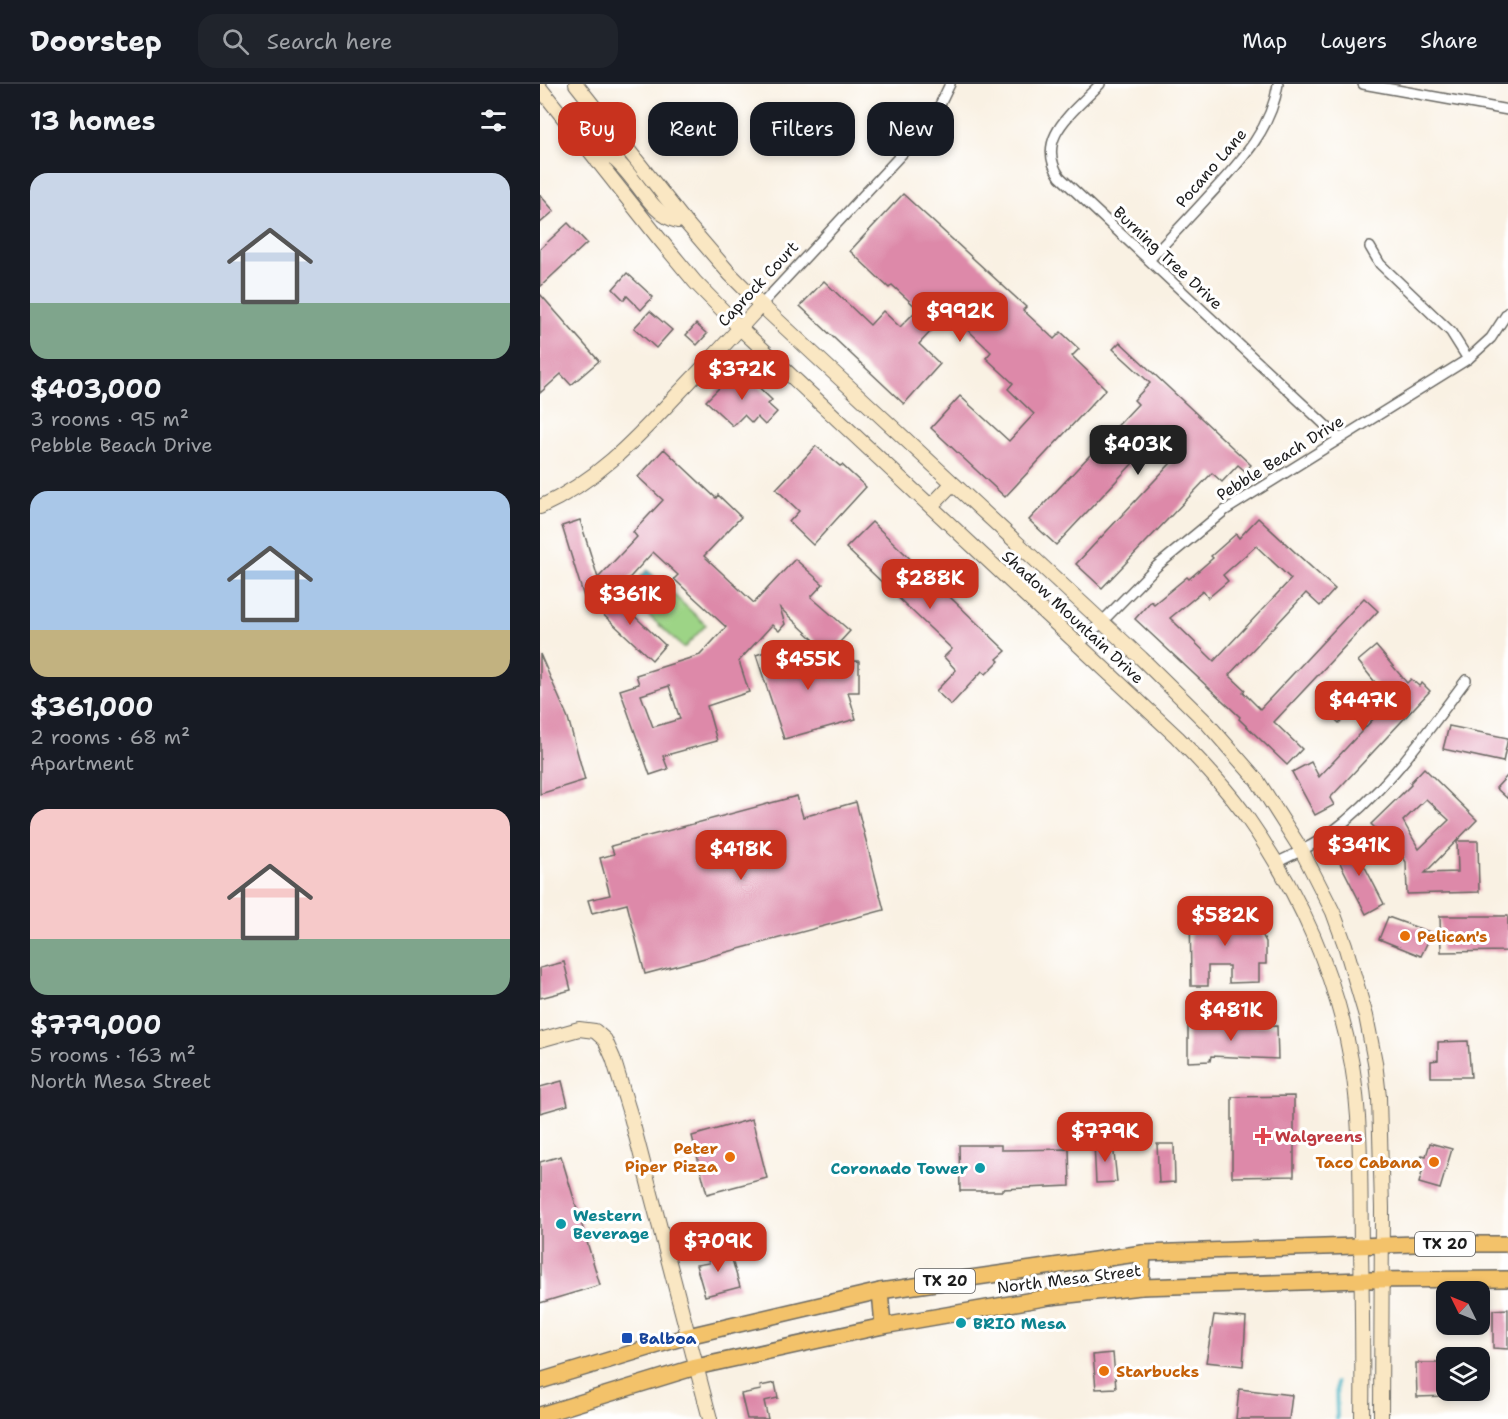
<!DOCTYPE html>
<html lang="en">
<head>
<meta charset="utf-8">
<style>
  :root { --surface:#171b24; --page:#20242c; --text:#f1f3f6; --muted:#9ea1a6; --line:#363941; --accent:#c8321e }
  body { margin:0; font-family:"Shantell Sans",sans-serif; background:var(--page); color:var(--text); height:100vh; display:flex; flex-direction:column; font-size:22px; white-space:nowrap }
  * { box-sizing:border-box; margin:0 }
  p { font-size:20px; color:var(--muted) }
  .icon { flex:none; width:33px; height:33px; fill:none; stroke:currentColor; stroke-width:2; stroke-linecap:round; stroke-linejoin:round }
  .map { position:relative; flex:1; overflow:hidden }
  .side { display:flex; flex-direction:column; background:var(--surface); width:540px }
  .side>* { flex:none }
  .guide { position:absolute; left:18px; top:18px; width:570px; height:54px; display:flex; gap:12px }
  .needle { width:39px; rotate:313deg }
  .controls { position:absolute; left:896px; top:1197px; display:grid; gap:12px }
  .controls a { display:grid; place-items:center; width:54px; height:54px; border-radius:12px; background:var(--surface); box-shadow:0 3px 9px #0003; font-size:30px }
  .price { position:absolute; translate:-50% -51px; padding:0 14px; border-radius:12px; background:var(--accent); color:#fff; font-size:20px; line-height:39px; filter:drop-shadow(0 2px 3px #0008) }
  .price::after { content:''; position:absolute; left:50%; top:36px; width:18px; height:14px; margin-left:-9px; background:inherit; clip-path:polygon(0 0,100% 0,50% 100%) }
  .price.active { background:#222; color:#fff }
  ul { padding:0; list-style:none }
  li { display:grid; align-content:center; gap:12px; height:318px; padding:0 30px }
  li span { display:grid; place-items:center; height:186px; border-radius:18px; color:#555 }
  li>.icon { margin-inline-start:auto }
  span .icon { width:108px; height:108px; fill:#fffc; stroke-width:1 }
  li b { font-size:26px }
  h2 { display:flex; justify-content:space-between; align-items:center; height:72px; padding:0 30px; font-size:26px }
  .tag { padding:0 21px; border-radius:18px; background:var(--surface); box-shadow:0 3px 9px #0003; font-size:21px; line-height:54px }
  .tag.active { background:var(--accent); color:#fff }
  header { display:flex; align-items:center; gap:36px; box-sizing:border-box; height:84px; padding:0 30px; background:var(--surface); border-bottom:2px solid var(--line) }
  header strong { font-size:28px }
  nav { display:flex; gap:33px; margin-inline-start:auto; font-size:21px }
  .search { width:420px; height:54px; background:var(--page); display:flex; align-items:center; gap:15px; box-sizing:border-box; padding:0 21px; border-radius:18px; color:var(--muted); font-size:22px }
  main { display:flex; flex:1; min-height:0 }
  .map>svg:first-child { display:block }
  .grass { fill:#9dd486; stroke:#5c7851; stroke-width:1.5 }
  .water { fill:#48b4c4; stroke:#326870; stroke-width:1.5 }
  .lines { fill:none; stroke-linecap:round; stroke-linejoin:round }
  .stream { stroke:#48b4c4; stroke-width:4 }
  .building { fill:#dd89a9; fill-rule:evenodd }
  .street-casing { stroke:#696762; stroke-width:12 }
  .secondary-casing { stroke:#696762; stroke-width:16 }
  .primary-casing { stroke:#696762; stroke-width:18 }
  .street { stroke:#fff; stroke-width:9 }
  .secondary { stroke:#fae7c3; stroke-width:14 }
  .primary { stroke:#f3c26a; stroke-width:15 }
  .food-dot { fill:#e8710a; stroke:#fff; stroke-width:2 }
  .health-dot { fill:#e0444e; stroke:#fff; stroke-width:2 }
  .culture-dot { fill:#0f9aa8; stroke:#fff; stroke-width:2 }
  .transit-dot { fill:#1a4fb4; stroke:#fff; stroke-width:2 }
  .labels { text-anchor:middle; dominant-baseline:central; stroke-width:6; stroke-linejoin:round; paint-order:stroke }
  .shield { fill:#fff; stroke:#606060; stroke-width:1.5 }
  .shield-label { font-size:15px; font-weight:bold; fill:#1c1c1c }
  .street-label { font-size:16px; fill:#1c1c1c; stroke:#fff }
  .food-label { font-size:16px; font-weight:bold; fill:#c56008; stroke:#fff; text-anchor:start }
  .health-label { font-size:16px; font-weight:bold; fill:#be3a42; stroke:#fff; text-anchor:start }
  .culture-label { font-size:16px; font-weight:bold; fill:#0d838f; stroke:#fff; text-anchor:start }
  .transit-label { font-size:16px; font-weight:bold; fill:#164399; stroke:#fff; text-anchor:start }
</style>
</head>
<body>
<header>
<strong>Doorstep</strong>
<div class="search"><svg class="icon" aria-label="search" viewBox="0 0 24 24"><circle cx="10" cy="10" r="6"/><path d="M15 15l6 6"/></svg>Search here</div>
<nav><a>Map</a><a>Layers</a><a>Share</a></nav>
</header>
<main>
<section class="side">
<h2>13 homes<svg class="icon" aria-label="filters" viewBox="0 0 24 24"><path d="M4 7h16M4 17h16"/><circle cx="9" cy="7" r="2"/><circle cx="15" cy="17" r="2"/></svg></h2>
<ul>
<li><span style="background:linear-gradient(#c9d6e8 70%,#7fa58c 0)"><svg class="icon" aria-label="home" viewBox="0 0 24 24"><path d="M3 11l9-7 9 7M6 9v11h12V9"/></svg></span><div><b>$403,000</b><p>3 rooms · 95 m²</p><p>Pebble Beach Drive</p></div></li>
<li><span style="background:linear-gradient(#a9c7e8 75%,#c2b280 0)"><svg class="icon" aria-label="home" viewBox="0 0 24 24"><path d="M3 11l9-7 9 7M6 9v11h12V9"/></svg></span><div><b>$361,000</b><p>2 rooms · 68 m²</p><p>Apartment</p></div></li>
<li><span style="background:linear-gradient(#f6c9c9 70%,#7fa58c 0)"><svg class="icon" aria-label="home" viewBox="0 0 24 24"><path d="M3 11l9-7 9 7M6 9v11h12V9"/></svg></span><div><b>$779,000</b><p>5 rooms · 163 m²</p><p>North Mesa Street</p></div></li>
</ul>
</section>
<div class="map">
<svg width="968" height="1335" viewBox="0 0 968 1335">
  <rect width="100%" height="100%" fill="#fff"/>
  <filter id="ink" filterUnits="userSpaceOnUse"><feTurbulence type="fractalNoise" baseFrequency=".0167" numOctaves="2"/><feDisplacementMap in="SourceGraphic" scale="12" xChannelSelector="R" yChannelSelector="G"/><feConvolveMatrix kernelMatrix="1 2 1 2 8 2 1 2 1" color-interpolation-filters="sRGB"/></filter>
  <filter id="wash" filterUnits="userSpaceOnUse"><feTurbulence type="fractalNoise" baseFrequency=".008" numOctaves="4" result="noise"/><feDisplacementMap in="SourceGraphic" scale="24" xChannelSelector="R" yChannelSelector="G"/><feGaussianBlur stdDeviation="1.35" result="paint"/><feColorMatrix in="noise" values="0 0 0 0 0 0 0 0 0 0 0 0 0 0 0 0 0 1.4 0 .05"/><feComposite in="paint" operator="in"/></filter>
  <g filter="url(#wash)">
    <rect width="100%" height="100%" fill="#f9f1e3"/>
    <polygon class="grass" points="117,495 166,541 144,564 95,519"/>
    <polygon class="water" points="107,486 116,494 99,512 91,504"/>
    <g class="lines">
      <polyline class="stream" points="796,1299 797,1335"/>
    </g>
    <g id="blocks">
      <g class="building">
        <polygon points="363,110 486,223 483,226 514,255 521,248 539,265 532,272 566,305 465,413 391,344 420,312 469,357 494,330 468,305 473,299 446,274 451,268 409,228 379,260 400,280 364,320 260,222 284,197 330,241 343,227 360,243 378,225 352,201 349,204 310,167"/>
        <polygon points="0,111 14,127 0,139"/>
        <polygon points="28,139 47,159 0,203 0,165"/>
        <polygon points="87,189 113,213 101,226 87,212 84,216 73,205"/>
        <polygon points="0,210 59,277 31,301 21,290 0,309"/>
        <polygon points="110,227 132,246 116,264 94,244"/>
        <polygon points="156,240 167,250 157,261 146,251"/>
        <polygon points="580,258 711,381 705,387 698,381 682,398 672,389 562,504 536,480 645,364 625,345 516,461 489,436 598,320 594,316 610,299 573,265"/>
        <polygon points="203,288 232,316 228,320 237,328 225,341 217,333 212,339 204,331 193,342 166,317 193,290 197,294"/>
        <polygon points="276,362 300,382 302,381 326,403 273,461 249,438 259,427 236,405"/>
        <path d="M124 365 176 414 178 411 201 433 164 472 214 519 255 475 283 500 271 513 310 547 289 570 240 524 245 540 239 547 232 541 199 577 209 608 167 622 177 657 123 672 128 685 110 691 80 606 99 600 96 591 160 571 186 543 134 495 138 491 113 468 82 502 44 513 22 442 40 436 58 494 97 453 93 448 123 416 98 393ZM129 602 140 635 113 643 101 611Z"/>
        <path d="M718 434 795 505 780 522 766 509 689 591 705 606 703 608 720 625 824 514 838 527 734 638 762 665 747 681 699 635 700 633 595 535 611 517 614 520 647 493 649 495 673 474 671 472 696 450 699 454ZM716 462 751 495 674 577 630 534 663 507 668 514 688 497 683 491Z"/>
        <polygon points="332,438 466,567 457,575 459,577 446,590 442,587 411,621 396,607 416,586 404,573 412,565 306,464"/>
        <polygon points="69,508 125,561 112,576 55,523"/>
        <polygon points="251,559 257,578 319,577 319,608 308,608 316,635 244,655 216,571"/>
        <polygon points="836,562 867,599 871,595 879,602 882,599 890,607 790,714 794,721 775,731 752,688 771,678 779,693 850,617 818,577"/>
        <polygon points="0,570 28,634 45,696 0,710"/>
        <polygon points="800,602 818,619 799,639 781,622"/>
        <polygon points="909,642 968,654 963,678 903,665"/>
        <path d="M884 684 937 736 885 789 918 788 917 757H938L939 808 867 810 866 778 849 750 845 754 831 740 871 701 870 699ZM886 715 909 736 879 765 863 737Z"/>
        <polygon points="968,691 968,715 956,704"/>
        <polygon points="257,712 263,733 316,718 344,826 105,890 87,820 52,829 48,816 70,811 60,774 74,770 71,762"/>
        <polygon points="811,756 844,820 826,830 793,765"/>
        <polygon points="666,818 666,840 689,840 689,833 713,833 726,858 726,880 719,880 719,898 689,899 689,882 668,882 668,902 651,902 650,819"/>
        <polygon points="900,832 968,832 968,867 901,868"/>
        <polygon points="848,833 892,849 881,872 839,855"/>
        <polygon points="24,878 31,906 0,914 0,884"/>
        <polygon points="648,938 671,938 671,943 737,942 738,975 671,972 670,977 648,978"/>
        <polygon points="928,957 931,993 891,993 891,977 898,976 898,958"/>
        <polygon points="22,997 28,1021 0,1029 0,1003"/>
        <polygon points="754,1012 754,1092 692,1093 692,1013"/>
        <polygon points="212,1035 227,1094 167,1110 152,1052"/>
        <polygon points="554,1059 573,1059 577,1098 556,1099"/>
        <polygon points="890,1059 912,1065 900,1105 879,1099 883,1085 878,1083 882,1071 886,1072"/>
        <polygon points="617,1060 634,1060 635,1098 619,1099"/>
        <polygon points="419,1061 461,1061 461,1066 529,1065 530,1102 462,1105 462,1107 420,1107"/>
        <polygon points="21,1072 60,1201 0,1219 0,1078"/>
        <polygon points="189,1165 200,1203 165,1212 156,1181 169,1179 167,1170"/>
        <polygon points="968,1225 968,1265 953,1264 953,1226"/>
        <polygon points="674,1231 706,1234 703,1282 666,1278"/>
        <polygon points="573,1269 576,1304 556,1305 553,1271"/>
        <polygon points="876,1279 906,1279 906,1312 877,1313"/>
        <polygon points="235,1299 238,1314 224,1317 228,1335 207,1335 201,1310 221,1306 220,1302"/>
        <polygon points="699,1305 752,1311 749,1335 696,1335"/>
      </g>
    </g>
  </g>
  <g filter="url(#ink)">
    <use href="#blocks" fill-opacity="0" stroke="#696762" stroke-width="1.5"/>
    <g class="lines">
      <defs>
        <g id="street">
          <path d="M560 0C535 27 493 54 520 93L799 354"/>
          <polyline points="823,0 968,26"/>
          <polyline points="830,163 840,180 911,248 928,275"/>
          <path d="M609 176C628 156 647 136 666 115 697 81 731 48 738 0"/>
          <polyline points="221,221 386,44 397,27 410,0"/>
          <polyline points="539,561 617,482 684,427 928,275 951,254 968,228"/>
          <path d="M736 779C754 770 773 762 789 750 845 709 884 652 926 596"/>
        </g>
        <g id="secondary">
          <polyline points="36,0 142,134 190,190 221,221 601,574 667,639 717,696 762,767 793,828 805,861 826,932 835,978 839,1013 842,1124 841,1335"/>
          <path d="M0 4 117 152 155 198 200 244 637 653C662 679 688 706 708 735 759 808 797 893 812 981 822 1041 820 1102 821 1162 822 1220 823 1277 822 1335"/>
          <path d="M58 78 70 72C94 87 110 132 138 137L142 134"/>
          <polyline points="391,422 412,400"/>
          <path d="M0 423C55 398 93 358 133 315 163 284 192 253 221 221"/>
          <polyline points="0,956 39,945 55,947 65,956 73,974 91,1033 170,1335"/>
        </g>
        <g id="primary">
          <polyline points="601,1203 603,1169"/>
          <polyline points="340,1207 343,1242"/>
          <polyline points="0,1297 148,1252 340,1207 603,1169 876,1160 968,1160"/>
          <polyline points="0,1331 156,1283 343,1242 510,1213 601,1203 822,1196 968,1195"/>
        </g>
      </defs>
      <use href="#street" class="street-casing"/>
      <use href="#secondary" class="secondary-casing"/>
      <use href="#primary" class="primary-casing"/>
      <use href="#street" class="street"/>
      <use href="#secondary" class="secondary"/>
      <use href="#primary" class="primary"/>
    </g>
  </g>
  <g class="food-dot">
    <circle cx="865" cy="852" r="6"/>
    <circle cx="190" cy="1073" r="6"/>
    <circle cx="894" cy="1078" r="6"/>
    <circle cx="564" cy="1287" r="6"/>
  </g>
  <path class="health-dot" d="M720 1043h6v6h6v6h-6v6h-6v-6h-6v-6h6z"/>
  <g class="culture-dot">
    <circle cx="440" cy="1084" r="6"/>
    <circle cx="21" cy="1140" r="6"/>
    <circle cx="421" cy="1239" r="6"/>
  </g>
  <rect class="transit-dot" x="81" y="1248" width="12" height="12" rx="3"/>
  <g class="labels">
    <g class="shield">
      <rect x="875" y="1148" width="60" height="24" rx="4.5"/>
      <rect x="375" y="1185" width="60" height="24" rx="4.5"/>
    </g>
    <g class="shield-label">
      <text x="905" y="1160">TX 20</text>
      <text x="405" y="1197">TX 20</text>
    </g>
    <g class="street-label">
      <text transform="translate(671 84) rotate(-49)">Pocano Lane</text>
      <text transform="translate(628 174) rotate(43)">Burning Tree Drive</text>
      <text transform="translate(218 200) rotate(-47)">Caprock Court</text>
      <text transform="translate(740 374) rotate(-32)">Pebble Beach Drive</text>
      <text transform="translate(533 533) rotate(43)">Shadow Mountain Drive</text>
      <text transform="translate(529 1195) rotate(-7)">North Mesa Street</text>
    </g>
    <g class="food-label">
      <text x="877" y="852">Pelican's</text>
      <text x="178" y="1064" text-anchor="end">Peter<tspan x="178" dy="18">Piper Pizza</tspan></text>
      <text x="882" y="1078" text-anchor="end">Taco Cabana</text>
      <text x="576" y="1287">Starbucks</text>
    </g>
    <g class="health-label">
      <text x="735" y="1052">Walgreens</text>
    </g>
    <g class="culture-label">
      <text x="428" y="1084" text-anchor="end">Coronado Tower</text>
      <text x="33" y="1131">Western<tspan x="33" dy="18">Beverage</tspan></text>
      <text x="433" y="1239">BRIO Mesa</text>
    </g>
    <g class="transit-label">
      <text x="99" y="1254">Balboa</text>
    </g>
  </g>
</svg>
<div class="controls">
<a><svg class="needle" viewBox="-14 -14 28 28"><path d="M0-13l5 13h-10z" fill="#e53935"/><path d="M0 13l5-13h-10z" fill="#9ea1a6"/></svg></a>
<a><svg class="icon" aria-label="layers" viewBox="0 0 24 24"><path d="M12 4l9 5-9 5-9-5zM3 14l9 5 9-5"/></svg></a>
</div>
<b class="price" style="left:420px;top:259px">$992K</b>
<b class="price" style="left:202px;top:317px">$372K</b>
<b class="price active" style="left:598px;top:392px">$403K</b>
<b class="price" style="left:390px;top:526px">$288K</b>
<b class="price" style="left:90px;top:542px">$361K</b>
<b class="price" style="left:268px;top:607px">$455K</b>
<b class="price" style="left:823px;top:648px">$447K</b>
<b class="price" style="left:819px;top:793px">$341K</b>
<b class="price" style="left:201px;top:797px">$418K</b>
<b class="price" style="left:685px;top:863px">$582K</b>
<b class="price" style="left:691px;top:958px">$481K</b>
<b class="price" style="left:565px;top:1079px">$779K</b>
<b class="price" style="left:178px;top:1189px">$709K</b>
<div class="guide">
<a class="tag active">Buy</a>
<a class="tag">Rent</a>
<a class="tag">Filters</a>
<a class="tag">New</a>
</div>
</div>
</main>
</body>
</html>
